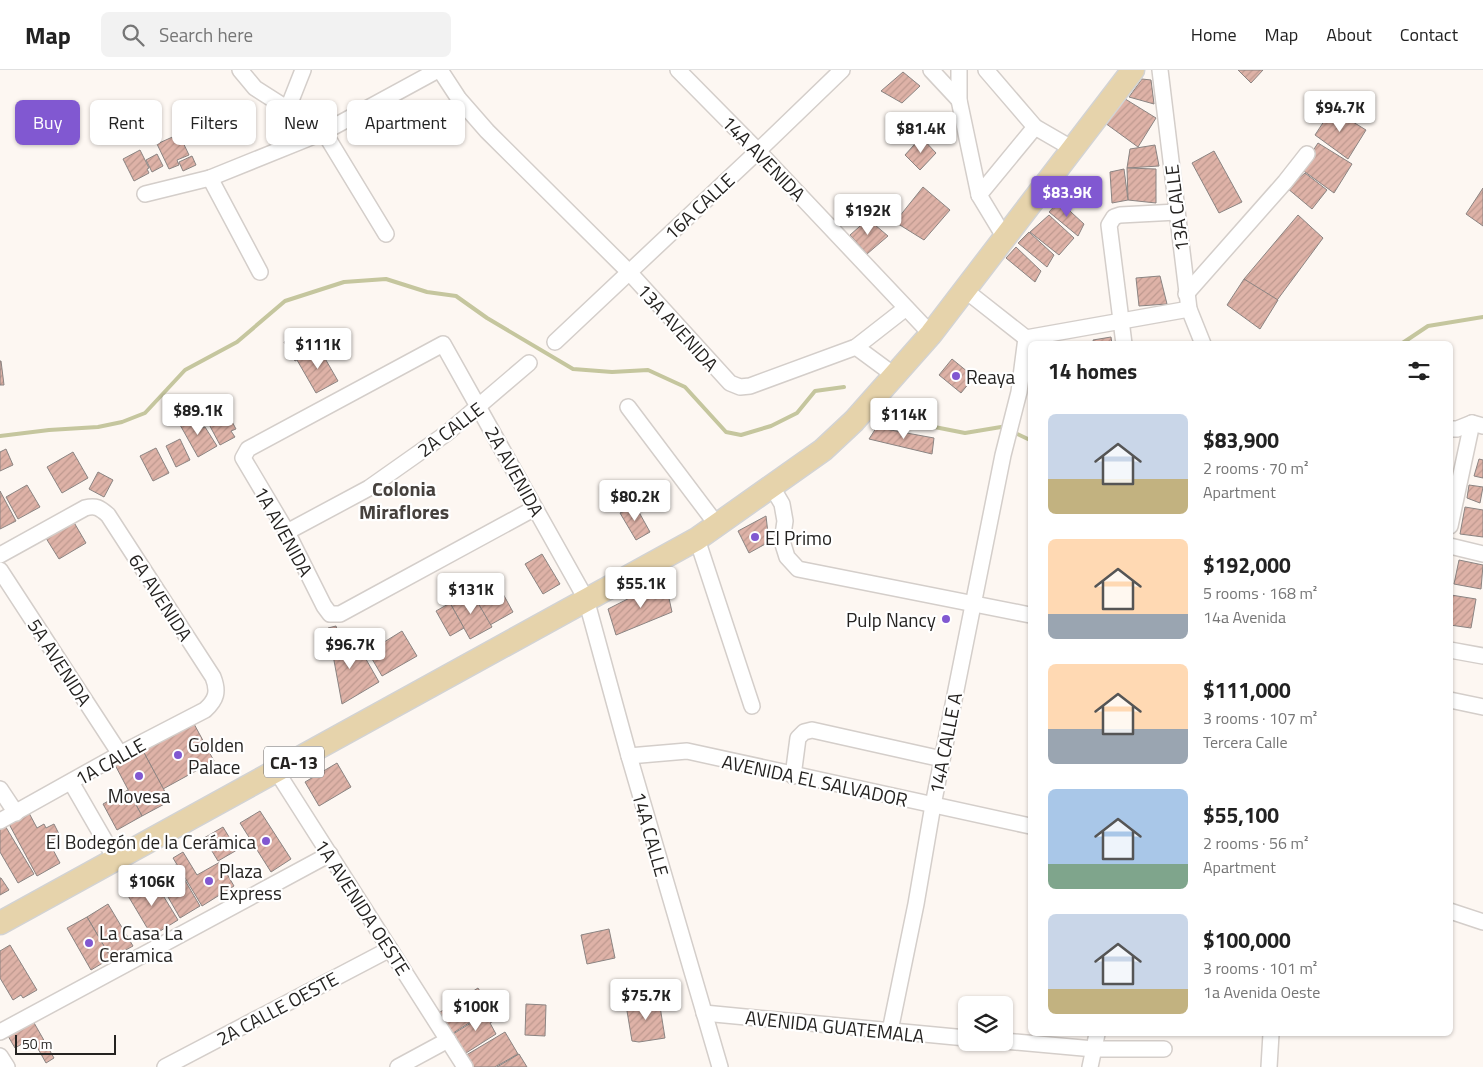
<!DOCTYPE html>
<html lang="en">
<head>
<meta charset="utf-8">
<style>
  :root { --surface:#fff; --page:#f2f2f2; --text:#222; --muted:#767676; --line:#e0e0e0; --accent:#8158d1 }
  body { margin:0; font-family:"Titillium Web",sans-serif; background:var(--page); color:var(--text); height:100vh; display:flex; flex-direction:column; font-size:19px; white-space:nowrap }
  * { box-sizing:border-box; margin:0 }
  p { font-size:16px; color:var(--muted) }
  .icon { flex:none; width:28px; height:28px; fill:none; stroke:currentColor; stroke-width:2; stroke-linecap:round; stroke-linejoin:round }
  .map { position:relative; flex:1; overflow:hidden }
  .drawer { position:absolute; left:1028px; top:271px; width:425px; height:695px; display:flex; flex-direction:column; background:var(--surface); border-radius:8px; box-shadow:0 1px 4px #0004 }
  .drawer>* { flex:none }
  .hud { position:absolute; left:15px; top:30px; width:475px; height:45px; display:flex; gap:10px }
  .buttons { position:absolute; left:958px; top:926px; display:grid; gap:10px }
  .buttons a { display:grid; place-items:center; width:55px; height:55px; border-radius:8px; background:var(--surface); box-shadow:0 1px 4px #0004; font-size:25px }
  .scale { position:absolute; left:15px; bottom:12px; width:101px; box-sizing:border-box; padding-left:5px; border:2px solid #252321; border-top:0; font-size:14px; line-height:18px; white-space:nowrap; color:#252321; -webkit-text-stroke:4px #fff; paint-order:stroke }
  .price { position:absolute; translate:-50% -42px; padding:0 11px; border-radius:5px; background:#fff; color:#222; font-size:16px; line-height:32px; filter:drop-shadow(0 1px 2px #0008) }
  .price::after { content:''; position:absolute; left:50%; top:30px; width:15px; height:11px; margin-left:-8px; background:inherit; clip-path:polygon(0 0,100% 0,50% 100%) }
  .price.active { background:var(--accent); color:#fff }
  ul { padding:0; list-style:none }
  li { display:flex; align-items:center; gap:15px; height:125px; padding:0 20px }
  li span { display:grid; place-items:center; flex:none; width:140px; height:100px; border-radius:8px; color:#555 }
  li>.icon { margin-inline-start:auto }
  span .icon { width:60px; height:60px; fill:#fffc; stroke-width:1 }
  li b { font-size:21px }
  h2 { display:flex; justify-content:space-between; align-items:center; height:60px; padding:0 20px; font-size:21px }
  .chip { padding:0 18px; border-radius:8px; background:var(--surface); box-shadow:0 1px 4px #0004; font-size:18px; line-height:45px }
  .chip.active { background:var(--accent); color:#fff }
  header { display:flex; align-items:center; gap:30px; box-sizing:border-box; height:70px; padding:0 25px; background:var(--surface); border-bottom:1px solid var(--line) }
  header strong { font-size:24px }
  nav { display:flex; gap:28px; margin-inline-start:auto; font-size:18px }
  .search { width:350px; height:45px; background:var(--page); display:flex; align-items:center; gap:12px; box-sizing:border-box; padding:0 18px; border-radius:8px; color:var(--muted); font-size:19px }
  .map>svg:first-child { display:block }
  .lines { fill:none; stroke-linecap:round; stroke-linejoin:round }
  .stream { stroke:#c5c69e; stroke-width:4 }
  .building { fill:url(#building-hatch); stroke:#8b8482 }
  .minor-casing { stroke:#d4ceca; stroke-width:18 }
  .primary-casing { stroke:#d3d3d3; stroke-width:25 }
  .minor { stroke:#fff; stroke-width:15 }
  .primary { stroke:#e6d3ab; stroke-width:22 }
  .poi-dot { fill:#8158d1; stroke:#fff; stroke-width:2 }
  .labels { text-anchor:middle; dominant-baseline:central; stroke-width:4.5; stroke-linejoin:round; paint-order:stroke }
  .shield { fill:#fff; stroke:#666564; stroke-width:1 }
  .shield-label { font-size:18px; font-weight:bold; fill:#252321 }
  .street-label { font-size:19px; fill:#252321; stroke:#fff }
  .poi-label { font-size:19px; fill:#252321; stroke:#fff; text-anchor:start }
  .neighbourhood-label { font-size:20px; font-weight:bold; fill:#46413d; stroke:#fff }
</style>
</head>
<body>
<header>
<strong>Map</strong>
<div class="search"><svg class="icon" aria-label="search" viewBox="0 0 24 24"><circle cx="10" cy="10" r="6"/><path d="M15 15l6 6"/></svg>Search here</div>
<nav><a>Home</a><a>Map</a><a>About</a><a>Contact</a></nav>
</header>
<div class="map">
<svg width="1483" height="997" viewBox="0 0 1483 997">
  <defs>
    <pattern id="building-hatch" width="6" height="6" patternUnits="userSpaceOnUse" patternTransform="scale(1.25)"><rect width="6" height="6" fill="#deb2a7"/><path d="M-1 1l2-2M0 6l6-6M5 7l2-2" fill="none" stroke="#be998f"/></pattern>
  </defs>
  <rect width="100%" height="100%" fill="#fdf7f2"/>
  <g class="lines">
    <g class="stream">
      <polyline points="1401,274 1428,256 1483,247"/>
      <polyline points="880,343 899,350 965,363 1001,357 1007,359"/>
      <polyline points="1013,362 1030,370"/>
      <polyline points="0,366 49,360 98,357 122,352 145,343 185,300 237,272 285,231 344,212 386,209 427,222 456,226 487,248 573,299 612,302 648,300 685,317 726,362 741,365 771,356 797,343 815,321 844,317"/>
    </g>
  </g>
  <g class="building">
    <polygon points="1238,0 1263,0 1251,13"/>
    <polygon points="903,2 920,16 902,33 881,21"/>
    <polygon points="1142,9 1151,10 1154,34 1129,27"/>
    <polygon points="1122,27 1156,48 1138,77 1105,53"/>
    <polygon points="1332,39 1366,60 1348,89 1315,65"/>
    <polygon points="179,64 189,85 177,90 179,95 169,99 157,74"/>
    <polygon points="921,67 936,83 920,100 905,85"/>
    <polygon points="1318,73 1352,94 1334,123 1301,99"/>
    <polygon points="1155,75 1159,96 1127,98 1130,79"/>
    <polygon points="140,80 149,98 147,99 149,103 134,111 123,89"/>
    <polygon points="1214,81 1242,132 1219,143 1192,93"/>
    <polygon points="157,84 163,96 152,102 146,90"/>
    <polygon points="192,86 196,95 183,101 179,92"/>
    <polygon points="1127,98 1156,99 1156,133 1128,130"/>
    <polygon points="1124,99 1128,130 1112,133 1110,102"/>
    <polygon points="1305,103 1327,120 1312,139 1287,118"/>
    <polygon points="923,117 950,140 924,170 895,152"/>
    <polygon points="1483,118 1483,156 1466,144"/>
    <polygon points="1059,131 1084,154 1078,166 1049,142"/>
    <polygon points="1049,145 1074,168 1059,185 1030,162"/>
    <polygon points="1298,145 1323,168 1275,233 1244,209"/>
    <polygon points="868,149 888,166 867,184 850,165"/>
    <polygon points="1029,162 1054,185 1047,197 1018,173"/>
    <polygon points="1016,177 1041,201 1035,212 1006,188"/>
    <polygon points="1160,206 1167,234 1139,236 1136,208"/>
    <polygon points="1244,209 1278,230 1260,259 1227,235"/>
    <polygon points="301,263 311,282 295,291 284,272"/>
    <polygon points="1111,267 1112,274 1094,274 1093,270"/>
    <polygon points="319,278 338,311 316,323 297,290"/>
    <polygon points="952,289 974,307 961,323 939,305"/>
    <polygon points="0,291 1,291 4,315 0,315"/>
    <polygon points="222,333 236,359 231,361 235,367 220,375 203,343"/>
    <polygon points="194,344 201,358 205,357 217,376 198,387 179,353"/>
    <polygon points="878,355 885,359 934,368 932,384 869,369"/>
    <polygon points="180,369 190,390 176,397 166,376"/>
    <polygon points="156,378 169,403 153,411 140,386"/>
    <polygon points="6,379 13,395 0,401 0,382"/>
    <polygon points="73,382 88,408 62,423 47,397"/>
    <polygon points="1479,389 1483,390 1483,408 1474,406"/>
    <polygon points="98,402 113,410 104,427 89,419"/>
    <polygon points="27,415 40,437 18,449 6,427"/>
    <polygon points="1469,415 1483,417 1480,433 1467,428"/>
    <polygon points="0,421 16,451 0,459"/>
    <polygon points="635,435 650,462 636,470 620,443"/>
    <polygon points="1465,437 1483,440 1483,467 1460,464"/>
    <polygon points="766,446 769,472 749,483 738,461"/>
    <polygon points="72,449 86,473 59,489 44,465"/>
    <polygon points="542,484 560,514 543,524 525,494"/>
    <polygon points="1459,490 1483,495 1481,519 1454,514"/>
    <polygon points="665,510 672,542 616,565 608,539"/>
    <polygon points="493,520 496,525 502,522 513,542 490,555 478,534 484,530 482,526"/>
    <polygon points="471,521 492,557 470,569 450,533"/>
    <polygon points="1451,525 1476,529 1471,558 1450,555"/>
    <polygon points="450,533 464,558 450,566 436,541"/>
    <polygon points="336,556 347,592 363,584 379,612 342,634 328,558"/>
    <polygon points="402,561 417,586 382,606 368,582"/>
    <polygon points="193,652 214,691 163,719 142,679"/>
    <polygon points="142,679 170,731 142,746 114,693"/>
    <polygon points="337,693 351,717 319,736 305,712"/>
    <polygon points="128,720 142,746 117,760 103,734"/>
    <polygon points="260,741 291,789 271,802 240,753"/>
    <polygon points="29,743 37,758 44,754 46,758 54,754 60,766 49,772 60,793 37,806 9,754"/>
    <polygon points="4,754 34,804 18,813 0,782 0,756"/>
    <polygon points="223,757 237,780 218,791 204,768"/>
    <polygon points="183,782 197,805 220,792 234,816 202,836 173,788"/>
    <polygon points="176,795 200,836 180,848 156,806"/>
    <polygon points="0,808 1,808 9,820 0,825"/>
    <polygon points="153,809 178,850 152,866 127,824"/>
    <polygon points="108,834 133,876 111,888 87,847"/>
    <polygon points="87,847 111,888 91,900 67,858"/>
    <polygon points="609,859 615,888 587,894 581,865"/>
    <polygon points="10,875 37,920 23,928 21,925 13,930 0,908 0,881"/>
    <polygon points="478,918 491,939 450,965 437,944"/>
    <polygon points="659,930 665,968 639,972 632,971 626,935"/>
    <polygon points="526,934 546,935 545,966 525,965"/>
    <polygon points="492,940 497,949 490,953 496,964 466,983 453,964"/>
    <polygon points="33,951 54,988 46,993 32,968 15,978 8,966"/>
    <polygon points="505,962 518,984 495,997 469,997 463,987"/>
    <polygon points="519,984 527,997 497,997"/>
  </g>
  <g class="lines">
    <defs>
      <g id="minor">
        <polyline points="240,0 255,18 324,62 386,164"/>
        <polyline points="440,0 459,29 487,61 629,202 730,313 740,317 750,316 856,277 906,238"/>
        <polyline points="678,0 758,81 931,264"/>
        <polyline points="931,0 959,30"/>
        <polyline points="959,0 959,30 979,125 1005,168"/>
        <polyline points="986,0 1035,57 1073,79"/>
        <polyline points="1160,0 1189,239 1203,274"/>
        <polyline points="288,38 303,0"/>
        <polyline points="210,108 260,202"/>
        <polyline points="145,124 210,108 324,62 438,0"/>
        <polyline points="979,125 1035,57"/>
        <polyline points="965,220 1026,268 1189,239"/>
        <polyline points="1186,224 1285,112 1307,84"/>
        <polyline points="555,272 758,81 842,0"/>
        <polyline points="1124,274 1109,155 1114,147 1120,145 1177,142"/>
        <polyline points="856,277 894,305"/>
        <polyline points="628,337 717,455"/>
        <polyline points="1450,359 1457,359 1472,353 1483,356"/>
        <polyline points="772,417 782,434 785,451 782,471 787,487 798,499 1030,545"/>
        <polyline points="535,438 340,544 330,544 324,536 287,462 243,388 248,379 443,274 586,529 629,686 720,997"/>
        <polyline points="1450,456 1472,353"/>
        <polyline points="287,462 369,418 447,363 529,293"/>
        <polyline points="697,469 752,636"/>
        <polyline points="1450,476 1483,484"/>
        <path d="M0 485 85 438C96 435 100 438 108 445L213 607C219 622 216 630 205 640L120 684 0 751"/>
        <polyline points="0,500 120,684"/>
        <polyline points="1450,580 1483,586"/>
        <polyline points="1450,630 1483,637"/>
        <polyline points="629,686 687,681 1030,756"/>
        <polyline points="277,702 465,997"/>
        <polyline points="793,706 798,668 804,662 812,660 942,689"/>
        <polyline points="71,712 116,790"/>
        <polyline points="0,719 16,743"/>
        <polyline points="1450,841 1483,852"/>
        <polyline points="704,943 966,968"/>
        <polyline points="890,961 916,834 933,735 1003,385 1019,322 1026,268"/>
        <polyline points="0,962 330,784"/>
        <polyline points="1004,971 1094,979 1164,979"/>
        <polyline points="0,986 7,997"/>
        <polyline points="165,997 390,879"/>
        <polyline points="398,997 448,970"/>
        <polyline points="1090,997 1097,964"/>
        <polyline points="1269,997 1271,964"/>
      </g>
      <polyline id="primary" points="0,853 697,469 823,380 854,351 931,264 1133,0"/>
    </defs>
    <use href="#minor" class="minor-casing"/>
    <use href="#primary" class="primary-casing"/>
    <use href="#minor" class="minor"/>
    <use href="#primary" class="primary"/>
  </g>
  <g class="poi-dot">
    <circle cx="956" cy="306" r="5"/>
    <circle cx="755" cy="467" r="5"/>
    <circle cx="946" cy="549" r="5"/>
    <circle cx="178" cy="685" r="5"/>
    <circle cx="139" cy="706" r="5"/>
    <circle cx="266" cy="771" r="5"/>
    <circle cx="209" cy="811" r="5"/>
    <circle cx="89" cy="873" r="5"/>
  </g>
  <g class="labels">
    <rect class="shield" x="264" y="676.5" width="60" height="31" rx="4"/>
    <g class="shield-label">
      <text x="294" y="692">CA-13</text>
    </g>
    <g class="street-label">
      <text transform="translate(764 88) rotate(46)">14A AVENIDA</text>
      <text transform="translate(699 136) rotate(-43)">16A CALLE</text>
      <text transform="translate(1176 138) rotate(-97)">13A CALLE</text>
      <text transform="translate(678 257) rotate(48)">13A AVENIDA</text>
      <text transform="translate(450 359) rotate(-37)">2A CALLE</text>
      <text transform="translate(515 401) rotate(61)">2A AVENIDA</text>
      <text transform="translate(284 461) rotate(61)">1A AVENIDA</text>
      <text transform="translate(161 527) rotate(57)">6A AVENIDA</text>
      <text transform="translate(60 592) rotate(57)">5A AVENIDA</text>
      <text transform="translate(945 673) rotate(-79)">14A CALLE A</text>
      <text transform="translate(110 691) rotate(-29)">1A CALLE</text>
      <text transform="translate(815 710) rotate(12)">AVENIDA EL SALVADOR</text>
      <text transform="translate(651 764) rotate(74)">14A CALLE</text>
      <text transform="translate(363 837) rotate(57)">1A AVENIDA OESTE</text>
      <text transform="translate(277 938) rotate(-28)">2A CALLE OESTE</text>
      <text transform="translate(835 956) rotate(6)">AVENIDA GUATEMALA</text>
    </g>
    <g class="poi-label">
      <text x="966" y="306">Reaya</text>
      <text x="765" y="467">El Primo</text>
      <text x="936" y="549" text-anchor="end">Pulp Nancy</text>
      <text x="188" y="674">Golden<tspan x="188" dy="22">Palace</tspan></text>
      <text x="139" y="725" text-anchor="middle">Movesa</text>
      <text x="256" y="771" text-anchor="end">El Bodegón de la Cerámica</text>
      <text x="219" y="800">Plaza<tspan x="219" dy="22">Express</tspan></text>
      <text x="99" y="862">La Casa La<tspan x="99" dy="22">Ceramica</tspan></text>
    </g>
    <g class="neighbourhood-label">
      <text x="404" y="418">Colonia<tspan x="404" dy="23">Miraflores</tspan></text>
    </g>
  </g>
</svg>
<div class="buttons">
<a><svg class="icon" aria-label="layers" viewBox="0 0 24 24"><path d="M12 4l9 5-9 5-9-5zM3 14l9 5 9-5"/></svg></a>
</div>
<div class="scale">50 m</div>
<b class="price" style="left:1340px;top:63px">$94.7K</b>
<b class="price" style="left:921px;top:84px">$81.4K</b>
<b class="price active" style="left:1067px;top:148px">$83.9K</b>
<b class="price" style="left:868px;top:166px">$192K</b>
<b class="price" style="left:318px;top:300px">$111K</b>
<b class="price" style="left:198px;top:366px">$89.1K</b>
<b class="price" style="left:904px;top:370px">$114K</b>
<b class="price" style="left:635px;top:452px">$80.2K</b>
<b class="price" style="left:641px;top:539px">$55.1K</b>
<b class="price" style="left:471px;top:545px">$131K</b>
<b class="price" style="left:350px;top:600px">$96.7K</b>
<b class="price" style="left:152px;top:837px">$106K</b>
<b class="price" style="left:646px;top:951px">$75.7K</b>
<b class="price" style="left:476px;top:962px">$100K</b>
<div class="hud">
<a class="chip active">Buy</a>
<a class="chip">Rent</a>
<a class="chip">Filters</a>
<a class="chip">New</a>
<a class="chip">Apartment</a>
</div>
<section class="drawer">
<h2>14 homes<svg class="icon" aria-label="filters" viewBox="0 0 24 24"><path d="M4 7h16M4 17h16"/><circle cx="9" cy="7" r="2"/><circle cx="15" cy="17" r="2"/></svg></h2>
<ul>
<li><span style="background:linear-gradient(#c9d6e8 65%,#c2b280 0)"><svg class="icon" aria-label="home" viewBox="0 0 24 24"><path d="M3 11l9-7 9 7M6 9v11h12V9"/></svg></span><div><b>$83,900</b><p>2 rooms · 70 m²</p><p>Apartment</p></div></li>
<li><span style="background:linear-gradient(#ffd9b3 75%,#9aa5b1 0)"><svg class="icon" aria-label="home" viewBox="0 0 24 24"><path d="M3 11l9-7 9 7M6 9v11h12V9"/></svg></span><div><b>$192,000</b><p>5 rooms · 168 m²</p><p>14a Avenida</p></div></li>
<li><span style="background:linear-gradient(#ffd9b3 65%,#9aa5b1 0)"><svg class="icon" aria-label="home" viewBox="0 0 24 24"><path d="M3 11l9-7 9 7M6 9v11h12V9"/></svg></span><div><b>$111,000</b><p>3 rooms · 107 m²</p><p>Tercera Calle</p></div></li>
<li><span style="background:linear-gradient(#a9c7e8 75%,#7fa58c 0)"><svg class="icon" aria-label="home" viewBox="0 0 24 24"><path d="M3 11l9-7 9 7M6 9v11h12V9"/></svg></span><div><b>$55,100</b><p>2 rooms · 56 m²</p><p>Apartment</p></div></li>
<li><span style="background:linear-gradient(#c9d6e8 75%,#c2b280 0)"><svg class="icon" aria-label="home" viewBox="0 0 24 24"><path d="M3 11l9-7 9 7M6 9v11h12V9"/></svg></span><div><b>$100,000</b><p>3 rooms · 101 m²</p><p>1a Avenida Oeste</p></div></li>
</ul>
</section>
</div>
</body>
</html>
